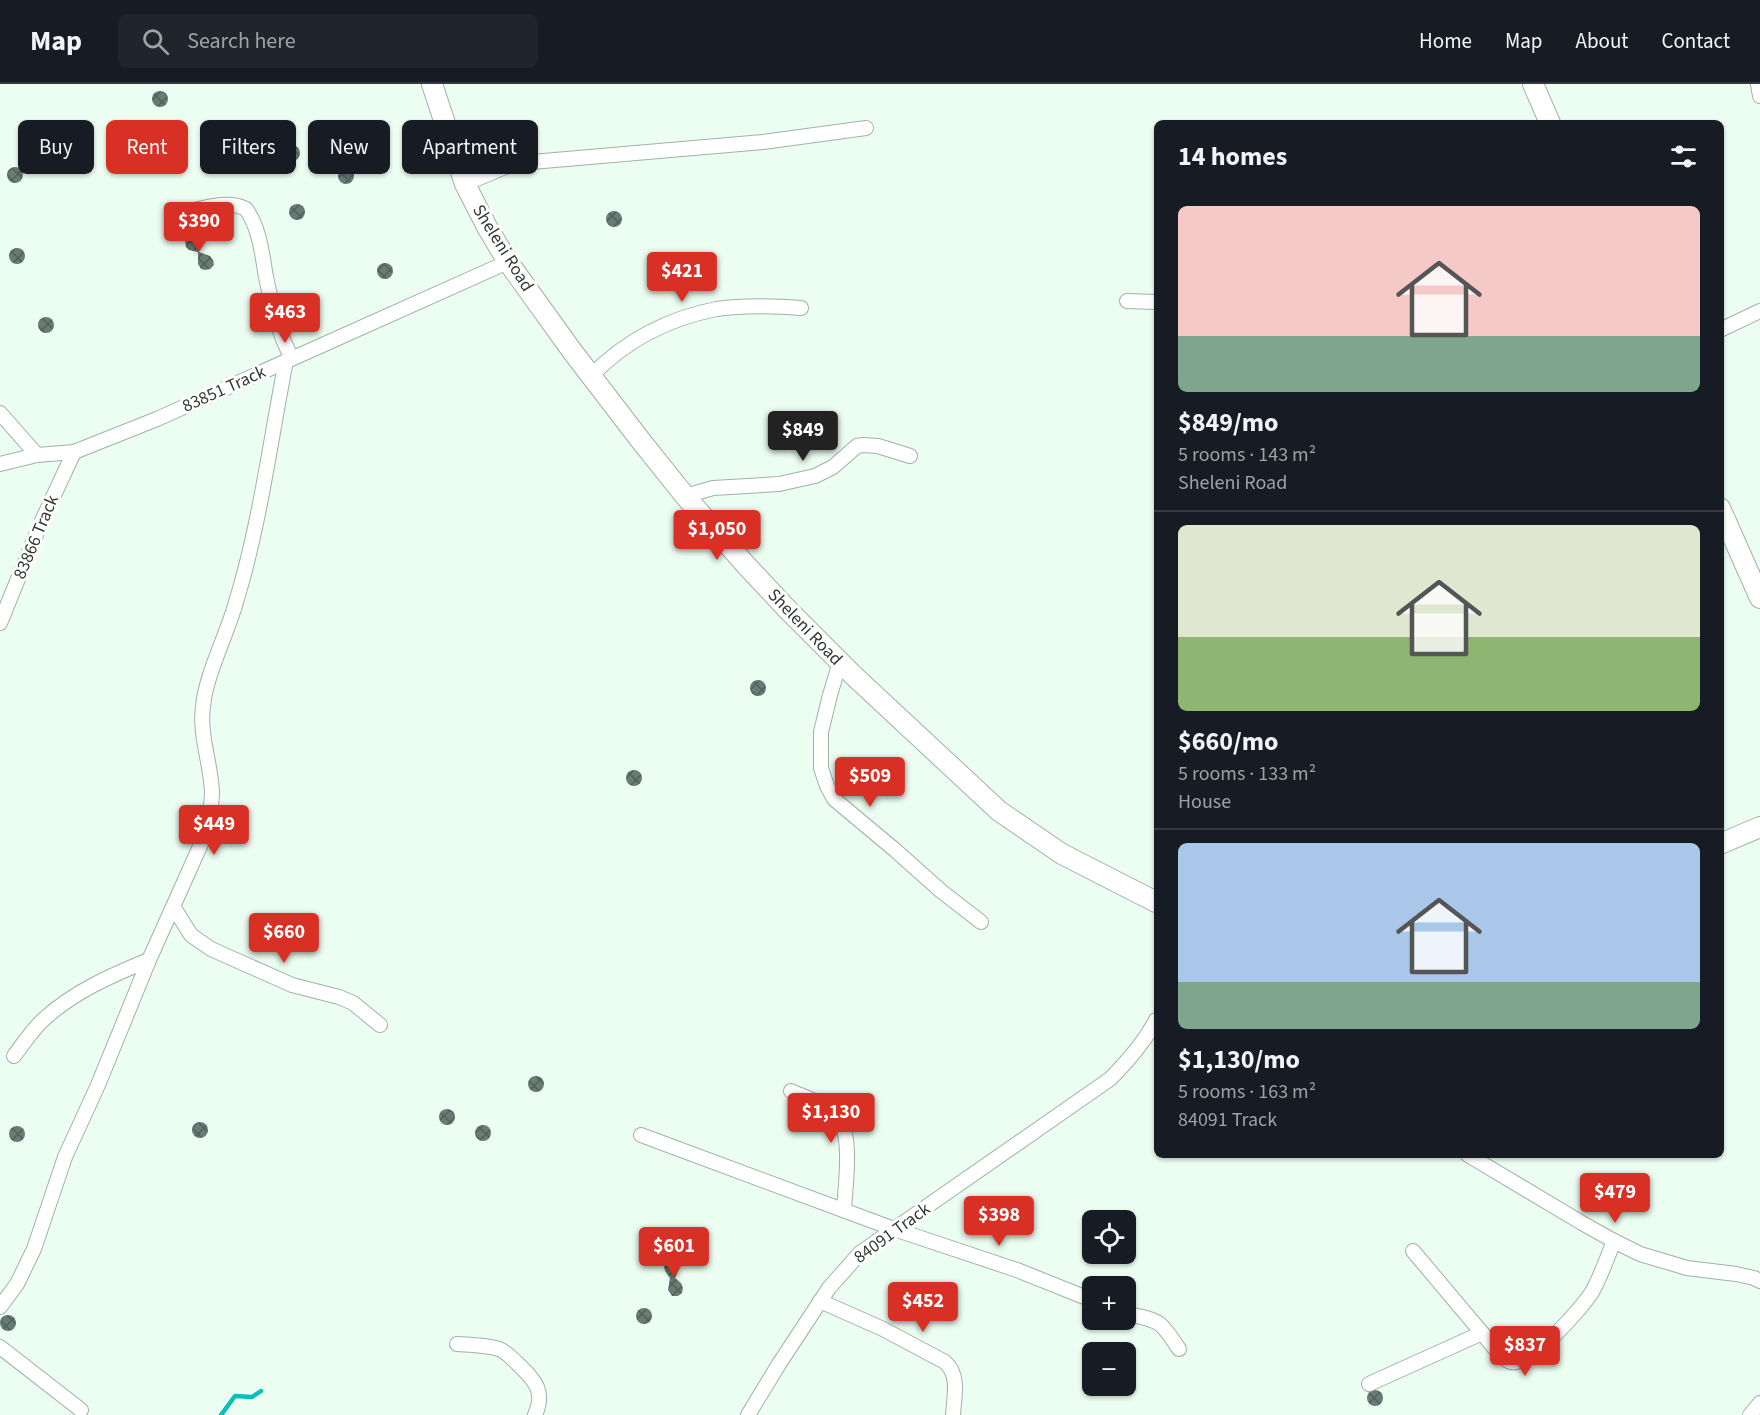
<!DOCTYPE html>
<html lang="en">
<head>
<meta charset="utf-8">
<style>
  :root { --surface:#171b24; --page:#20242c; --text:#f1f3f6; --muted:#9ea1a6; --line:#363941; --accent:#d93025 }
  body { margin:0; font-family:"Source Sans 3",sans-serif; background:var(--page); color:var(--text); height:100vh; display:flex; flex-direction:column; font-size:22px; white-space:nowrap }
  * { box-sizing:border-box; margin:0 }
  p { font-size:20px; color:var(--muted) }
  .icon { flex:none; width:33px; height:33px; fill:none; stroke:currentColor; stroke-width:2; stroke-linecap:round; stroke-linejoin:round }
  .map { position:relative; flex:1; overflow:hidden }
  .details { position:absolute; left:1154px; top:36px; width:570px; height:1038px; display:flex; flex-direction:column; background:var(--surface); border-radius:9px; box-shadow:0 2px 4px #0004 }
  .details>* { flex:none }
  .banner { position:absolute; left:18px; top:36px; width:570px; height:54px; display:flex; gap:12px }
  .controls { position:absolute; left:1082px; top:1126px; display:grid; gap:12px }
  .controls a { display:grid; place-items:center; width:54px; height:54px; border-radius:9px; background:var(--surface); box-shadow:0 2px 4px #0004; font-size:30px }
  .price { position:absolute; translate:-50% -51px; padding:0 14px; border-radius:6px; background:var(--accent); color:#fff; font-size:20px; line-height:39px; filter:drop-shadow(0 2px 3px #0008) }
  .price::after { content:''; position:absolute; left:50%; top:36px; width:18px; height:14px; margin-left:-9px; background:inherit; clip-path:polygon(0 0,100% 0,50% 100%) }
  .price.active { background:#222; color:#fff }
  ul { padding:0; list-style:none }
  li { display:grid; align-content:center; gap:12px; height:318px; padding:0 24px }
  li+li { border-top:2px solid var(--line) }
  li span { display:grid; place-items:center; height:186px; border-radius:9px; color:#555 }
  li>.icon { margin-inline-start:auto }
  span .icon { width:108px; height:108px; fill:#fffc; stroke-width:1 }
  li b { font-size:26px }
  h2 { display:flex; justify-content:space-between; align-items:center; height:72px; padding:0 24px; font-size:26px }
  .chip { padding:0 21px; border-radius:9px; background:var(--surface); box-shadow:0 2px 4px #0004; font-size:21px; line-height:54px }
  .chip.active { background:var(--accent); color:#fff }
  header { display:flex; align-items:center; gap:36px; box-sizing:border-box; height:84px; padding:0 30px; background:var(--surface); border-bottom:2px solid var(--line) }
  header strong { font-size:28px }
  nav { display:flex; gap:33px; margin-inline-start:auto; font-size:21px }
  .search { width:420px; height:54px; background:var(--page); display:flex; align-items:center; gap:15px; box-sizing:border-box; padding:0 21px; border-radius:9px; color:var(--muted); font-size:22px }
  .map>svg:first-child { display:block }
  .lines { fill:none; stroke-linecap:round; stroke-linejoin:round }
  .stream { stroke:#06c0bc; stroke-width:4.5 }
  .building { fill:url(#building-cross-hatch) }
  .street-casing { stroke:#a1b1a6; stroke-width:16 }
  .secondary-casing { stroke:#a1b1a6; stroke-width:22 }
  .street { stroke:#fff; stroke-width:14 }
  .secondary { stroke:#fff; stroke-width:20 }
  .labels { text-anchor:middle; dominant-baseline:central; stroke-width:6; stroke-linejoin:round; paint-order:stroke }
  .street-label { font-size:18px; fill:#333a35; stroke:#fff }
</style>
</head>
<body>
<header>
<strong>Map</strong>
<div class="search"><svg class="icon" aria-label="search" viewBox="0 0 24 24"><circle cx="10" cy="10" r="6"/><path d="M15 15l6 6"/></svg>Search here</div>
<nav><a>Home</a><a>Map</a><a>About</a><a>Contact</a></nav>
</header>
<div class="map">
<svg width="1760" height="1331" viewBox="0 0 1760 1331">
  <defs>
    <pattern id="building-cross-hatch" width="8" height="8" patternUnits="userSpaceOnUse" patternTransform="scale(1.5)"><rect width="8" height="8" fill="#687b74"/><path d="M0 0l8 8M0 8l8-8" fill="none" stroke="#52605b"/></pattern>
  </defs>
  <rect width="100%" height="100%" fill="#ecfdf1"/>
  <g class="lines">
    <polyline class="stream" points="221,1331 235,1312 252,1313 261,1307"/>
  </g>
  <g class="building">
    <circle cx="160" cy="15" r="8"/>
    <circle cx="292" cy="69" r="8"/>
    <circle cx="15" cy="91" r="8"/>
    <circle cx="346" cy="92" r="8"/>
    <circle cx="297" cy="128" r="8"/>
    <circle cx="614" cy="135" r="8"/>
    <polygon points="191,151 196,152 200,156 199,168 210,172 213,176 214,181 210,185 205,186 201,185 198,180 198,168 189,166 186,163 185,156"/>
    <circle cx="17" cy="172" r="8"/>
    <circle cx="385" cy="187" r="8"/>
    <circle cx="46" cy="241" r="8"/>
    <circle cx="758" cy="604" r="8"/>
    <circle cx="634" cy="694" r="8"/>
    <circle cx="536" cy="1000" r="8"/>
    <circle cx="447" cy="1033" r="8"/>
    <circle cx="200" cy="1046" r="8"/>
    <circle cx="483" cy="1049" r="8"/>
    <circle cx="17" cy="1050" r="8"/>
    <polygon points="668,1176 676,1176 679,1180 679,1185 675,1194 681,1199 683,1204 682,1209 678,1212 672,1212 668,1206 670,1194 665,1187 664,1182"/>
    <circle cx="644" cy="1232" r="8"/>
    <circle cx="8" cy="1239" r="8"/>
    <circle cx="1375" cy="1314" r="8"/>
  </g>
  <g class="lines">
    <defs>
      <g id="street">
        <polyline points="1758,0 1760,12"/>
        <polyline points="465,100 505,83 532,78 763,58 866,44"/>
        <path d="M182 129C201 125 228 115 246 125 260 145 262 170 266 193 272 222 278 249 292 274"/>
        <polyline points="1127,217 1156,218"/>
        <polyline points="1720,246 1760,227"/>
        <path d="M591 292C625 257 669 234 717 225 744 221 774 222 801 224"/>
        <polyline points="0,329 37,371"/>
        <polyline points="0,380 37,371 74,368 157,335 508,178"/>
        <polyline points="685,412 713,404 779,400 815,392 833,383 857,362 863,361 878,362 910,372"/>
        <polyline points="0,539 40,441 74,368"/>
        <polyline points="840,578 830,611 821,648 821,684 827,702 834,715 895,766 941,807 981,838"/>
        <polyline points="174,824 191,851 211,865 292,901 339,913 353,919 380,941"/>
        <path d="M14 972C23 960 32 946 43 936 73 908 112 891 149 876"/>
        <path d="M791 1007C806 1014 825 1019 836 1031 854 1049 845 1102 844 1126"/>
        <polyline points="641,1051 894,1145 1017,1186 1092,1216"/>
        <polyline points="1468,1071 1582,1139 1614,1157 1640,1170 1687,1184 1736,1190 1754,1194 1760,1197"/>
        <polyline points="1413,1167 1482,1249"/>
        <path d="M820 1217 883 1245 945 1278C960 1291 954 1313 953 1331"/>
        <path d="M0 1223 17 1200 34 1165 65 1073 98 1001 149 876 206 749C209 735 212 722 212 708 211 680 199 651 203 622 206 590 227 551 236 518 260 440 270 358 286 277"/>
        <path d="M1125 1229C1160 1238 1158 1233 1179 1265"/>
        <path d="M457 1260C471 1261 486 1261 499 1265 507 1268 511 1274 517 1279 534 1296 546 1306 535 1331"/>
        <polyline points="0,1263 81,1326"/>
        <path d="M1369 1300 1482 1249C1489 1257 1502 1276 1511 1278 1530 1283 1582 1224 1592 1208 1601 1192 1607 1174 1614 1157"/>
        <path d="M748 1331 779 1280 829 1204 860 1169 1110 995C1128 977 1144 959 1156 936"/>
        <polyline points="1750,1331 1760,1319"/>
      </g>
      <g id="secondary">
        <polyline points="432,0 465,100 487,143 508,178 572,267 641,357 685,412 745,480 788,526 853,591 999,727 1062,770 1156,818"/>
        <polyline points="1533,0 1550,39"/>
        <polyline points="1720,424 1760,514"/>
        <polyline points="1720,760 1760,743"/>
      </g>
    </defs>
    <use href="#street" class="street-casing"/>
    <use href="#secondary" class="secondary-casing"/>
    <use href="#street" class="street"/>
    <use href="#secondary" class="secondary"/>
  </g>
  <g class="labels">
    <g class="street-label">
      <text transform="translate(503 164) rotate(58)">Sheleni Road</text>
      <text transform="translate(224 305) rotate(-24)">83851 Track</text>
      <text transform="translate(36 453) rotate(-67)">83866 Track</text>
      <text transform="translate(805 543) rotate(46)">Sheleni Road</text>
      <text transform="translate(892 1149) rotate(-36)">84091 Track</text>
    </g>
  </g>
</svg>
<div class="controls">
<a><svg class="icon" aria-label="locate" viewBox="0 0 24 24"><circle cx="12" cy="12" r="6"/><path d="M12 2v4M12 18v4M2 12h4M18 12h4"/></svg></a>
<a>+</a>
<a>−</a>
</div>
<b class="price" style="left:199px;top:169px">$390</b>
<b class="price" style="left:682px;top:219px">$421</b>
<b class="price" style="left:285px;top:260px">$463</b>
<b class="price active" style="left:803px;top:378px">$849</b>
<b class="price" style="left:717px;top:477px">$1,050</b>
<b class="price" style="left:870px;top:724px">$509</b>
<b class="price" style="left:214px;top:772px">$449</b>
<b class="price" style="left:284px;top:880px">$660</b>
<b class="price" style="left:831px;top:1060px">$1,130</b>
<b class="price" style="left:1615px;top:1140px">$479</b>
<b class="price" style="left:999px;top:1163px">$398</b>
<b class="price" style="left:674px;top:1194px">$601</b>
<b class="price" style="left:923px;top:1249px">$452</b>
<b class="price" style="left:1525px;top:1293px">$837</b>
<div class="banner">
<a class="chip">Buy</a>
<a class="chip active">Rent</a>
<a class="chip">Filters</a>
<a class="chip">New</a>
<a class="chip">Apartment</a>
</div>
<section class="details">
<h2>14 homes<svg class="icon" aria-label="filters" viewBox="0 0 24 24"><path d="M4 7h16M4 17h16"/><circle cx="9" cy="7" r="2"/><circle cx="15" cy="17" r="2"/></svg></h2>
<ul>
<li><span style="background:linear-gradient(#f6c9c9 70%,#7fa58c 0)"><svg class="icon" aria-label="home" viewBox="0 0 24 24"><path d="M3 11l9-7 9 7M6 9v11h12V9"/></svg></span><div><b>$849/mo</b><p>5 rooms · 143 m²</p><p>Sheleni Road</p></div></li>
<li><span style="background:linear-gradient(#dfe7d0 60%,#8fb573 0)"><svg class="icon" aria-label="home" viewBox="0 0 24 24"><path d="M3 11l9-7 9 7M6 9v11h12V9"/></svg></span><div><b>$660/mo</b><p>5 rooms · 133 m²</p><p>House</p></div></li>
<li><span style="background:linear-gradient(#a9c7e8 75%,#7fa58c 0)"><svg class="icon" aria-label="home" viewBox="0 0 24 24"><path d="M3 11l9-7 9 7M6 9v11h12V9"/></svg></span><div><b>$1,130/mo</b><p>5 rooms · 163 m²</p><p>84091 Track</p></div></li>
</ul>
</section>
</div>
</body>
</html>
